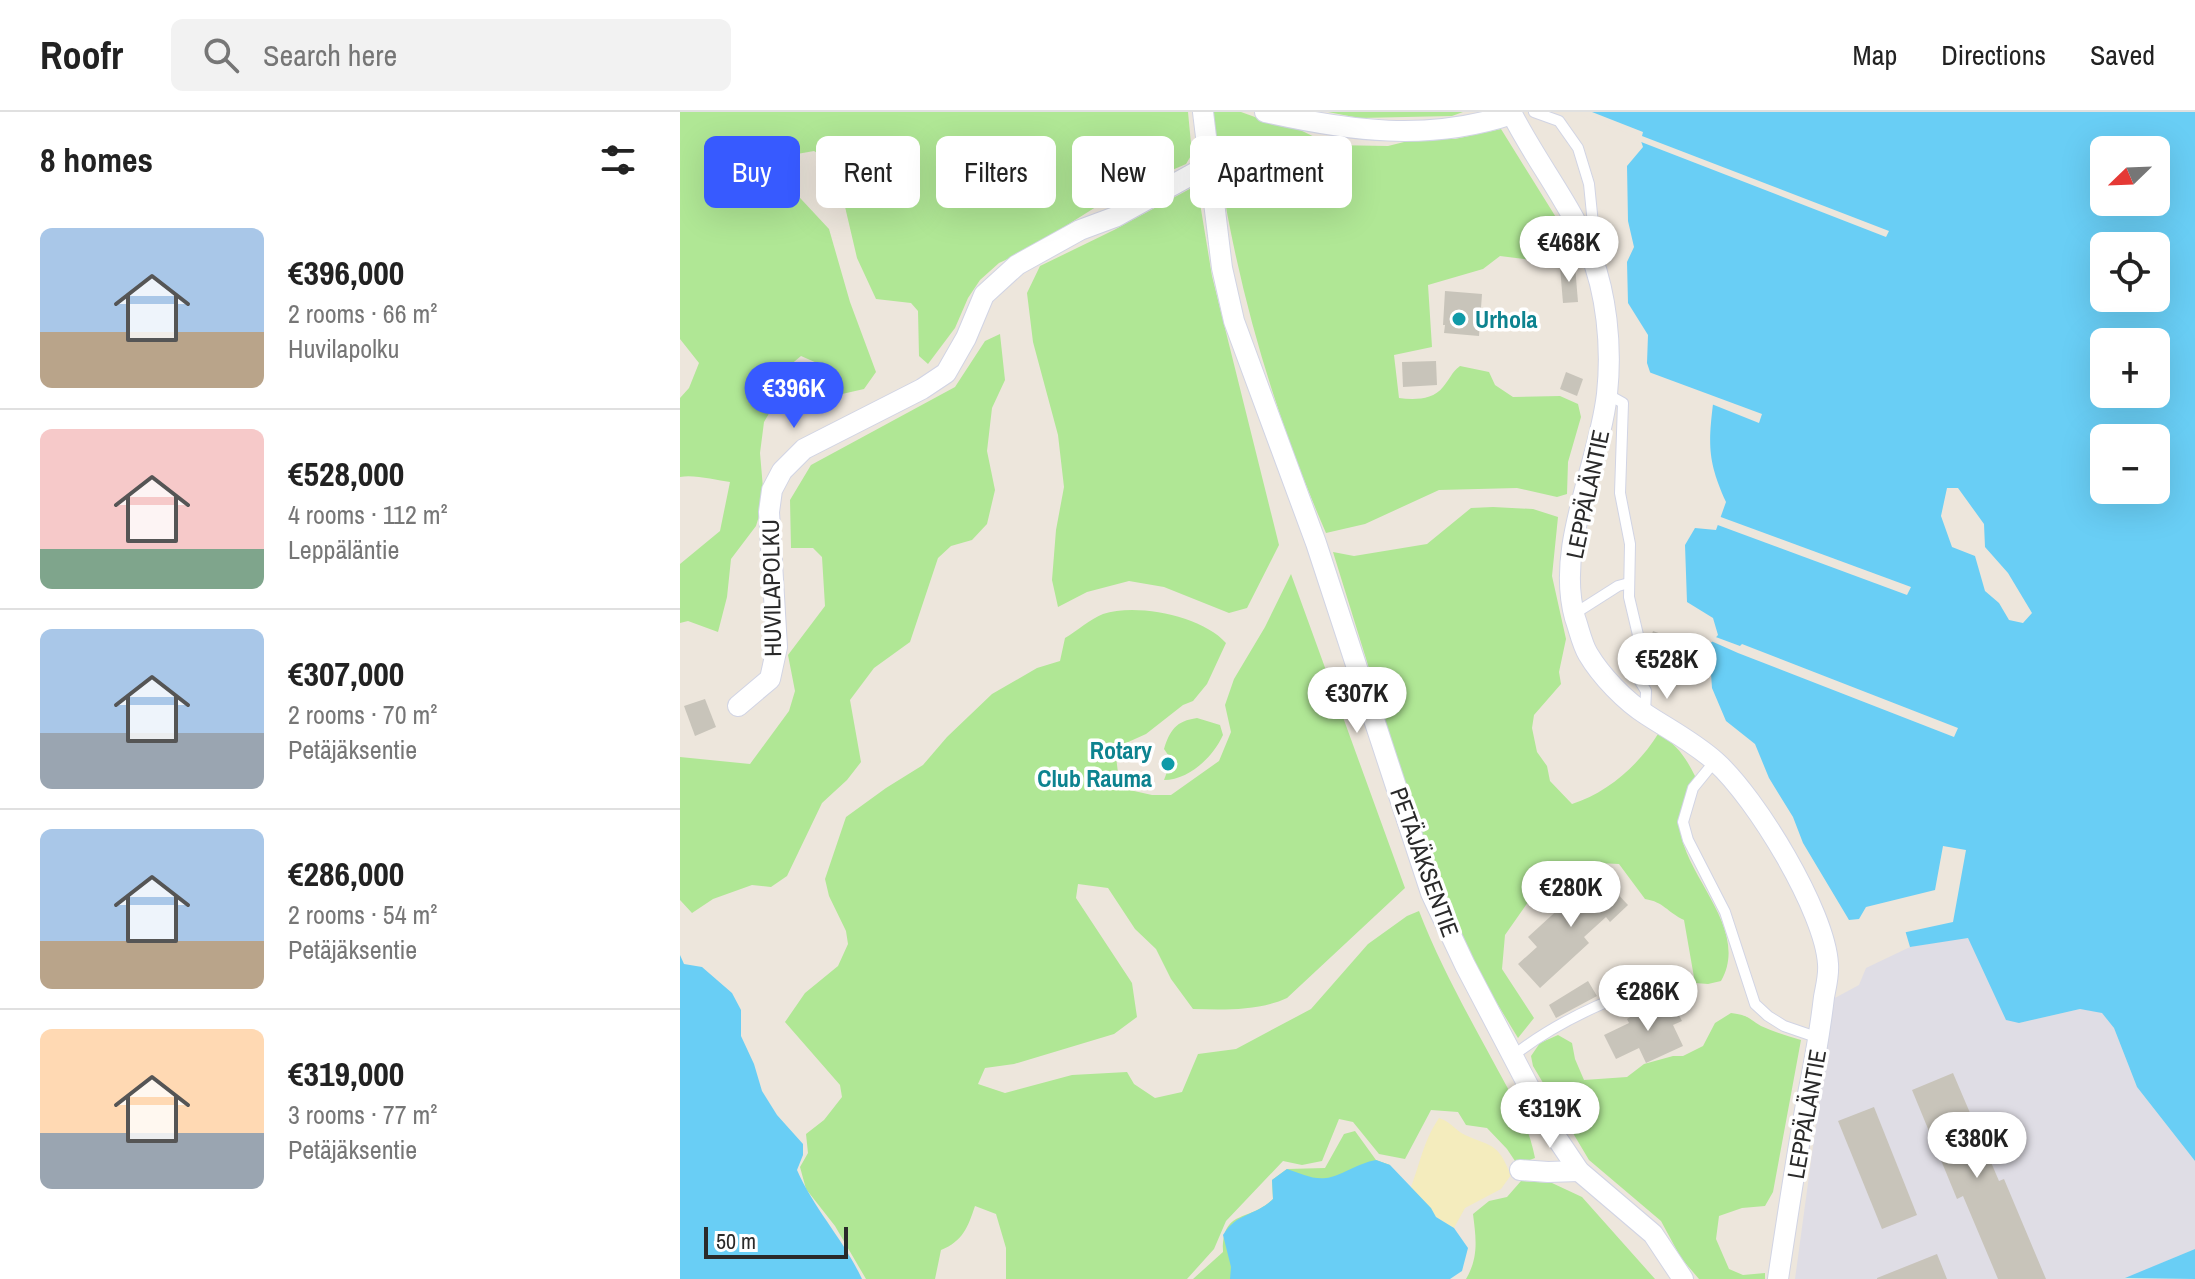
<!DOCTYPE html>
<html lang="en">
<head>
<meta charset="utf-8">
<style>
  :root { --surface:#fff; --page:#f2f2f2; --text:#222; --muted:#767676; --line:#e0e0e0; --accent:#375aff }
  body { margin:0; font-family:"Archivo Narrow",sans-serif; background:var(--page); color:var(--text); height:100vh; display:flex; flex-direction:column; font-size:30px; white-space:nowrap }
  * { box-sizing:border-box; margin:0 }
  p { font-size:26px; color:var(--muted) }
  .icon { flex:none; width:44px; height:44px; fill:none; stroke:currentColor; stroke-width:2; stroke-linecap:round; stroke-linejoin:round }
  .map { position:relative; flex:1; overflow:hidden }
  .side { display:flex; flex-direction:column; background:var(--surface); width:680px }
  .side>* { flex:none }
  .top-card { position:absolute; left:24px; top:24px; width:760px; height:72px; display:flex; gap:16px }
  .needle { width:52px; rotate:247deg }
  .tools { position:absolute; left:1410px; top:24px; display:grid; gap:16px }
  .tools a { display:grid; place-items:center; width:80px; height:80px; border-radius:12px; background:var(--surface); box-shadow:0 8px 32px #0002; font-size:40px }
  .scale { position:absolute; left:24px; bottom:20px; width:144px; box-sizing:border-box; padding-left:8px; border:4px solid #2a2a2a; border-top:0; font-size:22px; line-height:28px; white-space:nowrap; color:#2a2a2a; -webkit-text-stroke:6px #fff; paint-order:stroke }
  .price { position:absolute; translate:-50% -68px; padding:0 18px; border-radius:28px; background:#fff; color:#222; font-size:26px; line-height:52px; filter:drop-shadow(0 2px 4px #0008) }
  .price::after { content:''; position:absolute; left:50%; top:48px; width:24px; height:18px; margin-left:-12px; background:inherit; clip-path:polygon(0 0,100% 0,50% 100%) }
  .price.current { background:var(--accent); color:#fff }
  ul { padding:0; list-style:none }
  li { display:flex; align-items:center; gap:24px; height:200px; padding:0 40px }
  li+li { border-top:2px solid var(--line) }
  li span { display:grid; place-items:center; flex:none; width:224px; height:160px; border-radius:12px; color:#555 }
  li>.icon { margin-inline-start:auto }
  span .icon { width:96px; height:96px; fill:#fffc; stroke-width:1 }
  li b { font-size:34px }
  h2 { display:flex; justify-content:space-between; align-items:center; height:96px; padding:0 40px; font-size:34px }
  .pill { padding:0 28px; border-radius:12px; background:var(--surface); box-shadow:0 8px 32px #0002; font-size:28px; line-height:72px }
  .pill.current { background:var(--accent); color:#fff }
  header { display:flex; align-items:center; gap:48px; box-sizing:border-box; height:112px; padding:0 40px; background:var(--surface); border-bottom:2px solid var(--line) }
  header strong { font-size:38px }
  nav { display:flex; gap:44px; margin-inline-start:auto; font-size:28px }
  .search { width:560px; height:72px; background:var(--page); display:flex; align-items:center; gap:20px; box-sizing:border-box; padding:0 28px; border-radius:12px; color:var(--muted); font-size:30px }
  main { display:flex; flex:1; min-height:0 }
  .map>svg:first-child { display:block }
  .industrial { fill:#dfdde5 }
  .green { fill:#b0e795 }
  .sand { fill:#f4ecbd }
  .water { fill:#69cef5; fill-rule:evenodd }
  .pier { fill:#ede6dc }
  .building { fill:#c8c4ba }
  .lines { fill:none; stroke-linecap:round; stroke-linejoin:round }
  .service-casing { stroke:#d1d4e4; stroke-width:12 }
  .minor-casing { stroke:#d1d4e4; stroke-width:22 }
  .service { stroke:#fff; stroke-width:10 }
  .minor { stroke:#fff; stroke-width:20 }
  .culture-dot { fill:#0f9aa8; stroke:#fff; stroke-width:3 }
  .labels { text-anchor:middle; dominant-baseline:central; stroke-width:7; stroke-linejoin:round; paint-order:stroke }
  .culture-label { font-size:24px; font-weight:bold; fill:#0d838f; stroke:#fff; text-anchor:start }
  .street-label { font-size:24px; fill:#2a2a2a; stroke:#fff }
</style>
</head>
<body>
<header>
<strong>Roofr</strong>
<div class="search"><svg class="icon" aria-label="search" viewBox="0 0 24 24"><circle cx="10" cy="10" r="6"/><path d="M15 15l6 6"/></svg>Search here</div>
<nav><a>Map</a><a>Directions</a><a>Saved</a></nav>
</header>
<main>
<section class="side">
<h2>8 homes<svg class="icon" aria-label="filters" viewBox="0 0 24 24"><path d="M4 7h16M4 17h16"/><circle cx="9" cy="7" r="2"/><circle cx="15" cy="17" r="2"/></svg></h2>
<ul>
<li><span style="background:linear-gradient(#a9c7e8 65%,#b9a48a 0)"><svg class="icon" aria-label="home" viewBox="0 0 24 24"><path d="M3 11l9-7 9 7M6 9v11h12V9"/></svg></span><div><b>€396,000</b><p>2 rooms · 66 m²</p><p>Huvilapolku</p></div></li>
<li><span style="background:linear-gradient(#f6c9c9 75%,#7fa58c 0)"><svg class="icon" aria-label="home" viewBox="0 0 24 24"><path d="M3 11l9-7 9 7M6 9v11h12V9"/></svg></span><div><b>€528,000</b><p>4 rooms · 112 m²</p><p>Leppäläntie</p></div></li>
<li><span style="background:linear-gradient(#a9c7e8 65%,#9aa5b1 0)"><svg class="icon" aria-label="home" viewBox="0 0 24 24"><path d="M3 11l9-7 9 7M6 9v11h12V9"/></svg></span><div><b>€307,000</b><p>2 rooms · 70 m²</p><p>Petäjäksentie</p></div></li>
<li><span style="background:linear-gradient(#a9c7e8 70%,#b9a48a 0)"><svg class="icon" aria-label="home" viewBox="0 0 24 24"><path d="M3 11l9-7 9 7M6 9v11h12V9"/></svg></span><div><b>€286,000</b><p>2 rooms · 54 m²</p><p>Petäjäksentie</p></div></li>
<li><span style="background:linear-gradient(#ffd9b3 65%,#9aa5b1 0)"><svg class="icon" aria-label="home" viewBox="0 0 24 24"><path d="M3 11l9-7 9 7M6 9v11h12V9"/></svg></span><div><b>€319,000</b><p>3 rooms · 77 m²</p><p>Petäjäksentie</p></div></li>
</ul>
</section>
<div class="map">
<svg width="1515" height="1167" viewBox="0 0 1515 1167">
  <rect width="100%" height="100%" fill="#ede6dc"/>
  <polygon class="industrial" points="1288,825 1339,911 1400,897 1422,900 1434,916 1457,975 1515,1049 1515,1137 1445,1167 1115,1167 1153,887 1179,873 1186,856 1230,835"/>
  <g class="green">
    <path d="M0 0H508L512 42 506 52 435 83 349 137 319 151 300 168 288 186 275 216 248 252 239 244 238 199 231 191 196 187 177 146 155 52 134 39 100 45 53 33 43 48 94 58 149 117 170 190 196 260 184 277 162 282 137 251 121 244 103 259 98 286 84 310 80 341 84 388 76 414 51 447 47 485 38 520 8 509 0 511V452L40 419 50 370C36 368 13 362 0 365V286L9 276 19 251 0 227Z"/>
    <path d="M533 0H561L586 9 614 15 651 33 708 34 736 27H775L821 17 887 123 886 142 867 150 820 144 803 157 748 173 752 235 714 243 719 286C734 288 753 288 763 275 770 267 771 261 780 254L809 260 815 273 833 285 880 284 898 292 901 305 888 350 887 382 877 385 837 376 759 378 685 412 646 421C603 322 571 222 550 116 542 78 539 39 533 0Z"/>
    <polygon points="648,0 783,0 772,4 679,6"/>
    <polygon points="517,73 532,164 599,433 567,496 549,501 484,475 449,469 407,480 378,495 372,468 376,418 384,375 378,323 353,230 347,181 360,154 434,118"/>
    <polygon points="320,222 325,268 312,296 307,339 315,378 307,412 292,428 271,434 258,446 230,530 194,556 170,588 181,650 167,668 142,691 107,764 91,775 72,773 33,787 12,801 0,788 0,645 70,652 109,599 115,579 108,543 145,494 142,445 133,436 111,436 110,388 131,353 275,275 305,229"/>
    <path d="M813 395 853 397 878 405 872 464 886 527 879 560 881 572 854 603 852 616 857 640 867 654 870 669 892 692C927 681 959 653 978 622 997 632 1006 646 1015 664 1011 680 997 700 1000 718 1007 767 1070 818 1041 869L1028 872 1015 871 1004 808C987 800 984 790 965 787L939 752 918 751 853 783 825 823 822 857 854 906 838 926 789 845 753 763 653 440 674 444 747 432 791 396Z"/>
    <path d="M611 462 725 776 607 886C579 899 543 898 513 897L491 867 476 837 455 817 428 776 398 772 396 786 452 871 457 905 434 922 334 952 305 956 298 972 325 981 392 963 447 960 454 972 475 986 502 980 518 942 556 937 631 897 688 832 727 804 739 799C758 848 782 892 807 938 825 972 848 1008 855 1046L842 1051 835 1049 827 1037 807 1016 786 1013 778 1000 751 998 725 1047 699 1042 673 1010 659 1007 642 1049 622 1053 603 1049 546 1109 534 1137 507 1167H326V1136L316 1102 295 1094C288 1115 283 1129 261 1138L255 1167H186L155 1114 126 1077 120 1055 128 1041 126 1022 144 1008 162 985 160 973 105 910 125 881 158 854 168 832 166 819 149 784 145 767 166 705 206 676 243 653 267 625 312 582 357 556 380 549 385 526C397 519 410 507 423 502 457 491 522 504 546 531L527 572 513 589 503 593 466 622 435 636 438 661 445 677 472 683H491L539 649 551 620 545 593 554 567 585 515Z"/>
    <path d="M517 606 540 613 543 623C533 645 509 668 484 668L487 660 495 653 484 637C490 618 496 609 517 606Z"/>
    <path d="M1051 901C1068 903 1068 906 1081 914 1094 920 1107 924 1121 928L1093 1080 1085 1094 1062 1096 1039 1104 1036 1127 1049 1157 1063 1163 1085 1161V1167H1019L1001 1146 981 1109 909 1048 853 954 851 944 860 931 878 923 892 931 895 947 904 968 947 965 964 952 993 944H1003L1023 934 1035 911Z"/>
    <path d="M675 1019 696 1048 710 1053 579 1167H513L543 1140C542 1096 568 1111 593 1087L592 1068 607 1057 645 1056 664 1022Z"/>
    <path d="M841 1069 872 1071 902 1085 975 1167H786C799 1145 796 1126 793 1102L809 1089 827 1085Z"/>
  </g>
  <path class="sand" d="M759 1006C770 1009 775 1018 785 1023 815 1036 817 1031 831 1063L821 1077 785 1096 774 1116 756 1105 731 1075C741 1049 743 1030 759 1006Z"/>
  <g class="water">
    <path d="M904 0H1515V1049L1457 975 1434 916 1422 901 1400 897 1339 911 1326 908 1288 826 1230 835 1225 818 1186 795 1179 807 1169 808 1123 731 1113 705 1089 666 1075 632 1046 609 1032 576 1029 533 1038 523 1033 506 1007 490 1005 433 1015 416 1036 418 1046 390C1028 350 1028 334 1033 292L971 263 967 251 968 223 948 191 947 150 954 135 948 109 947 54 963 35 958 20ZM1424 38H1476V90H1424ZM1424 134H1476V186H1424ZM1424 230H1476V282H1424ZM1424 326H1476V378H1424ZM1267 376H1278L1304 412 1305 435 1328 461 1352 501 1343 511 1329 508 1319 491 1305 479 1295 444 1272 435 1261 404Z"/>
    <path d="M0 843 4 852 22 855 52 881 61 898V924L74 952 82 979 97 1003 123 1032V1043L117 1058C134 1097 164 1128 182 1167H0Z"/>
    <path d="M696 1048 710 1053 751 1096 756 1105 774 1116 788 1136 782 1159 770 1167H550L551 1155 543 1123C557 1100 574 1105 593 1087L592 1068 607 1057C620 1061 633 1068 646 1066 659 1065 678 1051 696 1048Z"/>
    <polygon points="1515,1137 1515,1167 1445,1166"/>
  </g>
  <g class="pier">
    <polygon points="900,0 912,0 963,20 962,24 1209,119 1206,125 956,28 955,24 903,4"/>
    <polygon points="966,259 1082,302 1079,311 969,267"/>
    <polygon points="1038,404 1231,475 1227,483 1035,412"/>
    <polygon points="1033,524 1060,534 1062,532 1278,616 1274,625 1058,541 1031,529"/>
    <polygon points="1263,734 1286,738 1273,810 1222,821 1187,801 1186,795 1255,778"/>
  </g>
  <g class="building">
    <polygon points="895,154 898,190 883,191 880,155"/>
    <polygon points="765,179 802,182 799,224 764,221 765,213 763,213"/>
    <polygon points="756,249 757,273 723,275 722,250"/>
    <polygon points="886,260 903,267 897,284 880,277"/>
    <polygon points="973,519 995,527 981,563 961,555"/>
    <polygon points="25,587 36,615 15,624 4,594"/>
    <polygon points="918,761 948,793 930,810 926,805 904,825 909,831 860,876 838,852 857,835 848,825"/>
    <polygon points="908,869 917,884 876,906 869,893"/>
    <polygon points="984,885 990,898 995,896 1002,909 993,913 1003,934 966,951 959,936 936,947 924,923 949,911 947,907"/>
    <polygon points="1273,961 1319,1069 1324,1067 1366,1167 1318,1167 1283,1084 1277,1087 1232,978"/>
    <polygon points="1194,995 1237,1103 1202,1117 1158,1009"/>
    <polygon points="1257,1142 1267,1167 1197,1167 1197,1166"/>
  </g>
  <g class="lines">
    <defs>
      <g id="service">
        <polyline points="854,0 879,9 898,36 909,72 914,122 908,133"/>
        <polyline points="927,282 943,291 940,381 950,432 949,485 958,523 953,558 966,579 965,601"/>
        <polyline points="894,502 938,474 949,471"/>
        <polyline points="1035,649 1013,676 1003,710 1008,728 1045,800 1075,892 1088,904 1104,914 1139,926"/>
        <path d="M833 944C868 916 909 896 951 880"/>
      </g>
      <g id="minor">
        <polyline points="523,0 542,156 554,209 636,431 751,781 785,853 872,1019 899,1059 973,1122 1003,1167"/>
        <path d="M585 0C669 19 748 30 832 2"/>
        <path d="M831 0C854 46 888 89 908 135 927 180 932 235 927 282 919 353 875 435 895 506 899 517 902 532 908 542 921 564 945 589 967 603 990 618 1015 631 1036 650 1076 686 1145 799 1148 852 1149 863 1146 874 1144 885 1140 919 1134 953 1127 987 1116 1047 1107 1107 1098 1167"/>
        <polyline points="58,594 90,567 97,535 89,400 92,378 102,359 124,337 242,277 266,261 286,226 304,183 337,153 400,118 435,105 529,53"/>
        <polyline points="840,1058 868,1060 899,1059"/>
      </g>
    </defs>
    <use href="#service" class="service-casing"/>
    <use href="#minor" class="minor-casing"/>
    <use href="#service" class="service"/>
    <use href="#minor" class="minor"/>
  </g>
  <g class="culture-dot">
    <circle cx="779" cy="207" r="8"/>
    <circle cx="488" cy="652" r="8"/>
  </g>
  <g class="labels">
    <g class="culture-label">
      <text x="795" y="207">Urhola</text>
      <text x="472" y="638" text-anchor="end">Rotary<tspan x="472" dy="28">Club Rauma</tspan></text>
    </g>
    <g class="street-label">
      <text transform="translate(907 382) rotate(-78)">LEPPÄLÄNTIE</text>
      <text transform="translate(91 476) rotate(-91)">HUVILAPOLKU</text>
      <text transform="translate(745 750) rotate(70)">PETÄJÄKSENTIE</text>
      <text transform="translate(1126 1002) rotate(-80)">LEPPÄLÄNTIE</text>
    </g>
  </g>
</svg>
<div class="tools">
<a><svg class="needle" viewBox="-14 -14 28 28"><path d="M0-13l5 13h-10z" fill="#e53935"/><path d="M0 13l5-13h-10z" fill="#767676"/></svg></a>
<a><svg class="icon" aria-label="locate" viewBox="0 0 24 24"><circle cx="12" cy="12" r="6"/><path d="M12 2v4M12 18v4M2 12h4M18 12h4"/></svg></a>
<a>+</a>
<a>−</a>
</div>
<div class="scale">50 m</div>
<b class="price" style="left:889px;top:172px">€468K</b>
<b class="price current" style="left:114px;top:318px">€396K</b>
<b class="price" style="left:987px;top:589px">€528K</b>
<b class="price" style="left:677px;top:623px">€307K</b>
<b class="price" style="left:891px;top:817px">€280K</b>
<b class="price" style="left:968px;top:921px">€286K</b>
<b class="price" style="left:870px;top:1038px">€319K</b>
<b class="price" style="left:1297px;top:1068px">€380K</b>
<div class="top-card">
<a class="pill current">Buy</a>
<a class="pill">Rent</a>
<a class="pill">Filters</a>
<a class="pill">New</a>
<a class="pill">Apartment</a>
</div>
</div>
</main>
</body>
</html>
